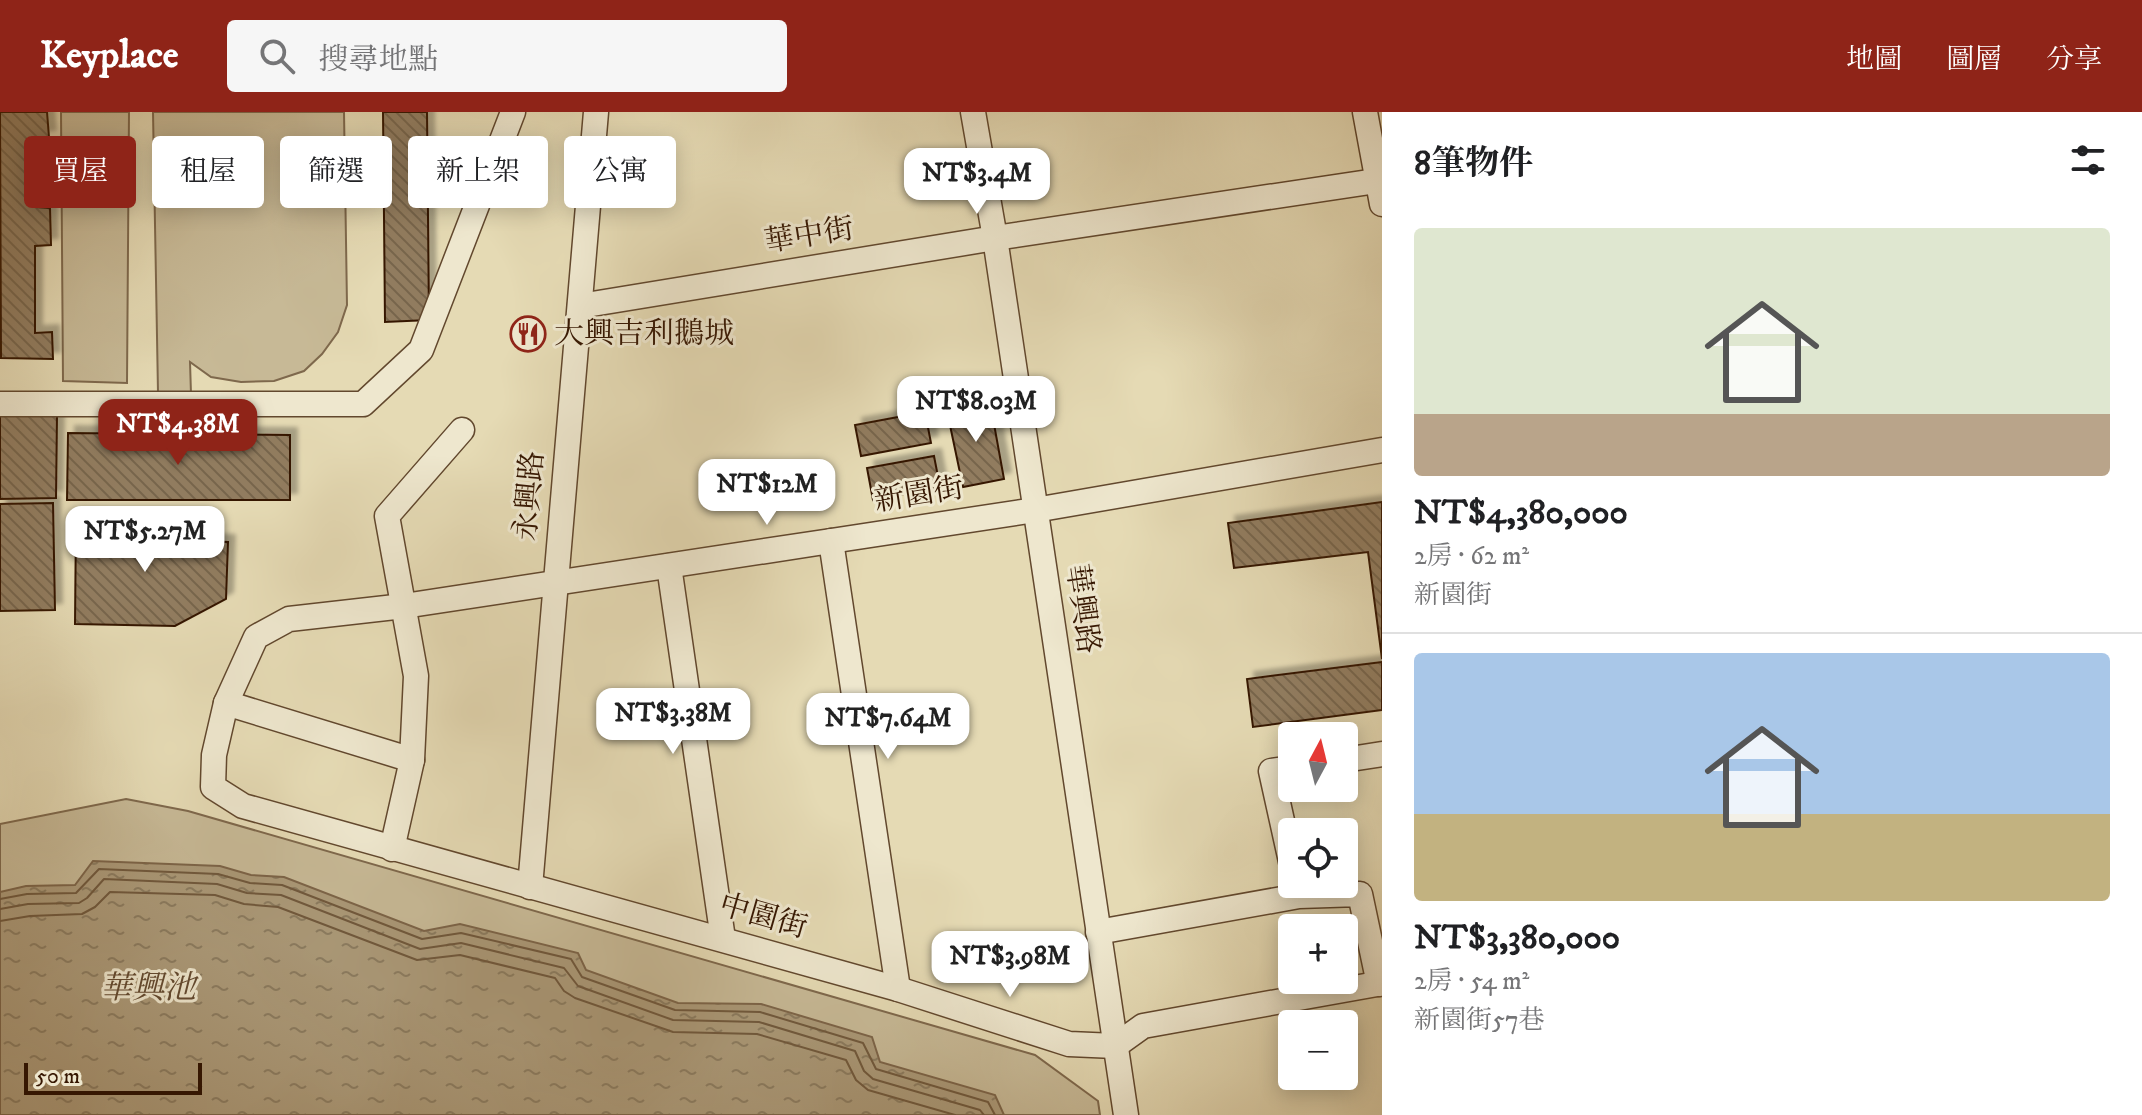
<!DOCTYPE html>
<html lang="zh-TW">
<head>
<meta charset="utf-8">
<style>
  :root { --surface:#fff; --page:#f6f6f6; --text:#202124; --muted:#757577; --line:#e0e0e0; --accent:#8f2418 }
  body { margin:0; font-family:"IM FELL DW Pica","Noto Serif TC",serif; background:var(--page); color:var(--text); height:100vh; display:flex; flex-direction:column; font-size:30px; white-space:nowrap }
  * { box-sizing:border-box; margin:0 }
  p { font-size:26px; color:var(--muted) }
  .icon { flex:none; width:44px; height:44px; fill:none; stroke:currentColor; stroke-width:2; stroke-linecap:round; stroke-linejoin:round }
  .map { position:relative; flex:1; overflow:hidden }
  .details { display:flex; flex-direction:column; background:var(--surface); width:760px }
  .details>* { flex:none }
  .hud { position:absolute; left:24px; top:24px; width:760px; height:72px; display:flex; gap:16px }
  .needle { width:52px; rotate:7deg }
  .buttons { position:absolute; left:1278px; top:610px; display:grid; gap:16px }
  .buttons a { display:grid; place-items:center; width:80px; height:80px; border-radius:8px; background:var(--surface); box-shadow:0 4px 20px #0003; font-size:40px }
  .scale { position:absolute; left:24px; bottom:20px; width:178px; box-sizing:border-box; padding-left:8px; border:4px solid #361702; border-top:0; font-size:22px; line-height:28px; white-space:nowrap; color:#361702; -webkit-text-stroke:6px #eee7ce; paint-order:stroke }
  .price { position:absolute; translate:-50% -68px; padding:0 18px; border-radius:16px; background:#fff; color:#222; font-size:26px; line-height:52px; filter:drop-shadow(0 2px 4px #0008) }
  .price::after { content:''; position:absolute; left:50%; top:48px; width:24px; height:18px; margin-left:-12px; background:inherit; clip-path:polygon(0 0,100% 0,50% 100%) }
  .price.current { background:var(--accent); color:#fff }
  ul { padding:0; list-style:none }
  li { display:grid; align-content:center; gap:16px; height:424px; padding:0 32px }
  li+li { border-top:2px solid var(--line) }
  li span { display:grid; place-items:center; height:248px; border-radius:8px; color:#555 }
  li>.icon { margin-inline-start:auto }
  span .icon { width:144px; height:144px; fill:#fffc; stroke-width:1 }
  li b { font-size:34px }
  h2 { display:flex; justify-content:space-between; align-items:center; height:96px; padding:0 32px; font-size:34px }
  .chip { padding:0 28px; border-radius:8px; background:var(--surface); box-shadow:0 4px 20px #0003; font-size:28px; line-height:72px }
  .chip.current { background:var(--accent); color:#fff }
  header { display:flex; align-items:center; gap:48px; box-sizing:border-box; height:112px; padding:0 40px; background:var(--accent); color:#fff }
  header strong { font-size:38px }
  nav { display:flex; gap:44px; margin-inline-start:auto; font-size:28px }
  .search { width:560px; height:72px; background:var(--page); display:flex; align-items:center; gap:20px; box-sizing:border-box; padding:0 28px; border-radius:8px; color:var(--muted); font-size:30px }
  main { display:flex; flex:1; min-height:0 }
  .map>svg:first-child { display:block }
  .green { fill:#c7b996; stroke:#7e684c; stroke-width:2 }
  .water { fill:url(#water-ripples); stroke:#7c6448; stroke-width:2 }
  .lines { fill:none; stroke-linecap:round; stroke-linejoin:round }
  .shore { stroke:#70583c; stroke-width:2 }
  .building { fill:url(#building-back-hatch); stroke:#361702; stroke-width:2; filter:url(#shadow) }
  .minor-casing { stroke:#62482e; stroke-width:27 }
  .minor { stroke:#eee7ce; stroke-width:24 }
  .labels { text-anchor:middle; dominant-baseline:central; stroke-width:6; stroke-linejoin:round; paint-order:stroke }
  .street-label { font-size:30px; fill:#361702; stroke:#eee7ce }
  .poi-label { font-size:30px; fill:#361702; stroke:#eee7ce; text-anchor:start }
  .water-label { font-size:32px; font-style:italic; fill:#644b31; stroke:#eee7ce }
</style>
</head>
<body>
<header>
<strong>Keyplace</strong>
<div class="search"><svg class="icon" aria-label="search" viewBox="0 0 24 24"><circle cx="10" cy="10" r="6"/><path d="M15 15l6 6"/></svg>搜尋地點</div>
<nav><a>地圖</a><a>圖層</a><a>分享</a></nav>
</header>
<main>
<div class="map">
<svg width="1382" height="1003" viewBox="0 0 1382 1003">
  <defs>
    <pattern id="water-ripples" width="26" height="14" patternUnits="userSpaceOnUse" patternTransform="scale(2)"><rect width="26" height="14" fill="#aa9877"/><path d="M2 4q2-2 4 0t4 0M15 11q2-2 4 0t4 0" fill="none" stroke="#8b7b5f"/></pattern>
    <pattern id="building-back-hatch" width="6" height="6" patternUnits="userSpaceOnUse" patternTransform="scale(2)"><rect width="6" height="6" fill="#917c5f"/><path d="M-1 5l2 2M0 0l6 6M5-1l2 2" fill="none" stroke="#77654c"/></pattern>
    <filter id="shadow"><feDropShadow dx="7" dy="-7" stdDeviation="2" flood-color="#0004"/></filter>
  </defs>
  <rect width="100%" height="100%" fill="#e5dab4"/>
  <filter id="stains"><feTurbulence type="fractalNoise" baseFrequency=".0025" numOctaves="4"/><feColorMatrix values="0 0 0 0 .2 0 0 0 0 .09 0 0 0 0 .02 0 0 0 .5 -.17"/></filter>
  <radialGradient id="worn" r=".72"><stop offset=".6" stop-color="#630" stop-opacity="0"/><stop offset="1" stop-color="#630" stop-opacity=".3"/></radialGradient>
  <g class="green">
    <polygon points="61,0 129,0 127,271 63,269"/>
    <polygon points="153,0 344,0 347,193 338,220 322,242 304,259 274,269 241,270 211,265 190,250 191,282 158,280"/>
    <polygon points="126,687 188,699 1035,943 1098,989 1100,1003 0,1003 0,712"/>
  </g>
  <polygon class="water" points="93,749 220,754 251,763 284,765 424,819 460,812 578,841 586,858 678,891 761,892 872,925 880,950 995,983 1004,1003 0,1003 0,780 26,774 75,773"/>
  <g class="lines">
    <g class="shore">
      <polyline points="0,787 27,782 76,781 99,757 218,762 250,771 282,773 422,827 461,821 571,847 582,865 675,898 760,900 863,931 876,957 988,990 995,1003"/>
      <polyline points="0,797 28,792 79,791 87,786 104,767 217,772 247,781 281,783 420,837 461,831 564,856 578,874 673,908 759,910 855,939 864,959 873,967 980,998 984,1003"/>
      <polyline points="0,809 30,804 82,802 95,795 110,780 215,783 244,792 278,795 417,848 460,843 555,866 564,879 575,886 673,920 757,922 846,948 856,968 868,978 955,1003"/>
    </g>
  </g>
  <g class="building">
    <polygon points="0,0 47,0 49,25 35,26 36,95 50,96 51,133 35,134 35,221 52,220 53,247 1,246"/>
    <polygon points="383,0 427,0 429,208 385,210"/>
    <polygon points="990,290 1004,367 963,375 947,299"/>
    <polygon points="925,300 931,331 861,344 855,313"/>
    <polygon points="0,303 57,304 56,386 0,387"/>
    <polygon points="68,321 290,323 290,388 67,388"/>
    <polygon points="934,344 940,375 873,388 867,356"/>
    <polygon points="1382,390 1382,547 1368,440 1234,456 1228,411"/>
    <polygon points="53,391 55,498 0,499 0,392"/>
    <polygon points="76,407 176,409 176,428 228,430 226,487 175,514 75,512"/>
    <polygon points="1382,550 1382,598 1253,615 1247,567"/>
  </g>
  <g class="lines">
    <defs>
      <g id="minor">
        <polyline points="973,0 995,126 1126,1003"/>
        <polyline points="1365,0 1382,92"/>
        <polyline points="580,194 995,126 1382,68"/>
        <polyline points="0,292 363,292 421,238 513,0"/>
        <polyline points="1382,338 1035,398 831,429 404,494 289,507 256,525 226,591 214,643 213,675 243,694 898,877 1069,932 1115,934 1143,914 1382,871"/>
        <polyline points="831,429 898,877"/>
        <polyline points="669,454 723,827"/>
        <polyline points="226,591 412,648"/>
        <polyline points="1344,648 1382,642"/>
        <polyline points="1292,656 1271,659 1292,754"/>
        <polyline points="392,737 412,648 416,564 387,404 462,318"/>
        <polyline points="530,775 596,0"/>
        <polyline points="1098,820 1299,784 1360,782 1379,872"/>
      </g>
    </defs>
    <use href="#minor" class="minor-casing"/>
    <use href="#minor" class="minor"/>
  </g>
  <defs>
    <symbol id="restaurant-ring" viewBox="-11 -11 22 22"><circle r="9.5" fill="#eee7ce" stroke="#8f2418" stroke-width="1.5"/><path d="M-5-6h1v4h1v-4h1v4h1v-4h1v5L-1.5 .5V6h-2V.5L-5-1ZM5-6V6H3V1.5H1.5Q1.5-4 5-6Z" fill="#8f2418"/></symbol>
  </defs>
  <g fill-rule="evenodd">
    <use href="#restaurant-ring" x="508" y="202" width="40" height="40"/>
  </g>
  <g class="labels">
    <g class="street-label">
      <text transform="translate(809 124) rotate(-9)">華中街</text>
      <text transform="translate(919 383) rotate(-9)">新園街</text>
      <text transform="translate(530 384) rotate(-85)">永興路</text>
      <text transform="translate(1082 497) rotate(82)">華興路</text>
      <text transform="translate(763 805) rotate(16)">中園街</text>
    </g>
    <g class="poi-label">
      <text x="554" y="222">大興吉利鵝城</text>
    </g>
    <g class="water-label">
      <text x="148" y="877">華興池</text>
    </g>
  </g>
  <rect width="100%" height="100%" filter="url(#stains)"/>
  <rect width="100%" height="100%" fill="url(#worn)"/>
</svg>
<div class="buttons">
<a><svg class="needle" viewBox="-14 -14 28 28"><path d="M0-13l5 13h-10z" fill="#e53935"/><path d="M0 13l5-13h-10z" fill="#757577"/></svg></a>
<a><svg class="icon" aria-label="locate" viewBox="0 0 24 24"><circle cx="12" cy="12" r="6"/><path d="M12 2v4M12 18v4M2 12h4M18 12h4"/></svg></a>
<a>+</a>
<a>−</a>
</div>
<div class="scale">50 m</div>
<b class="price" style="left:977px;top:104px">NT$3.4M</b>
<b class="price" style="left:976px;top:332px">NT$8.03M</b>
<b class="price current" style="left:178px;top:355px">NT$4.38M</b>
<b class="price" style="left:767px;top:415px">NT$12M</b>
<b class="price" style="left:145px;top:462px">NT$5.27M</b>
<b class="price" style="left:673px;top:644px">NT$3.38M</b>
<b class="price" style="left:888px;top:649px">NT$7.64M</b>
<b class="price" style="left:1010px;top:887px">NT$3.98M</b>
<div class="hud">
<a class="chip current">買屋</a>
<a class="chip">租屋</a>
<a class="chip">篩選</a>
<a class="chip">新上架</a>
<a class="chip">公寓</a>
</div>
</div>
<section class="details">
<h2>8筆物件<svg class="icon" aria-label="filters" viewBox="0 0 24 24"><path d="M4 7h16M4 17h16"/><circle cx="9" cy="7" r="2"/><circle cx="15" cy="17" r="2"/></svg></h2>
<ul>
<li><span style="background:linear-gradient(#dfe7d0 75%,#b9a48a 0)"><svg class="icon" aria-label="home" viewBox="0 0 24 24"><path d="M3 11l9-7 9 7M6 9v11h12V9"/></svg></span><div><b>NT$4,380,000</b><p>2房 · 62 m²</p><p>新園街</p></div></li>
<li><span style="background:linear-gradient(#a9c7e8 65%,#c2b280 0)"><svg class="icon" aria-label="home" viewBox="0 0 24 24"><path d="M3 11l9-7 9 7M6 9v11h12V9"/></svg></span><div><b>NT$3,380,000</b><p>2房 · 54 m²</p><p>新園街57巷</p></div></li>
</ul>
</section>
</main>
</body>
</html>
